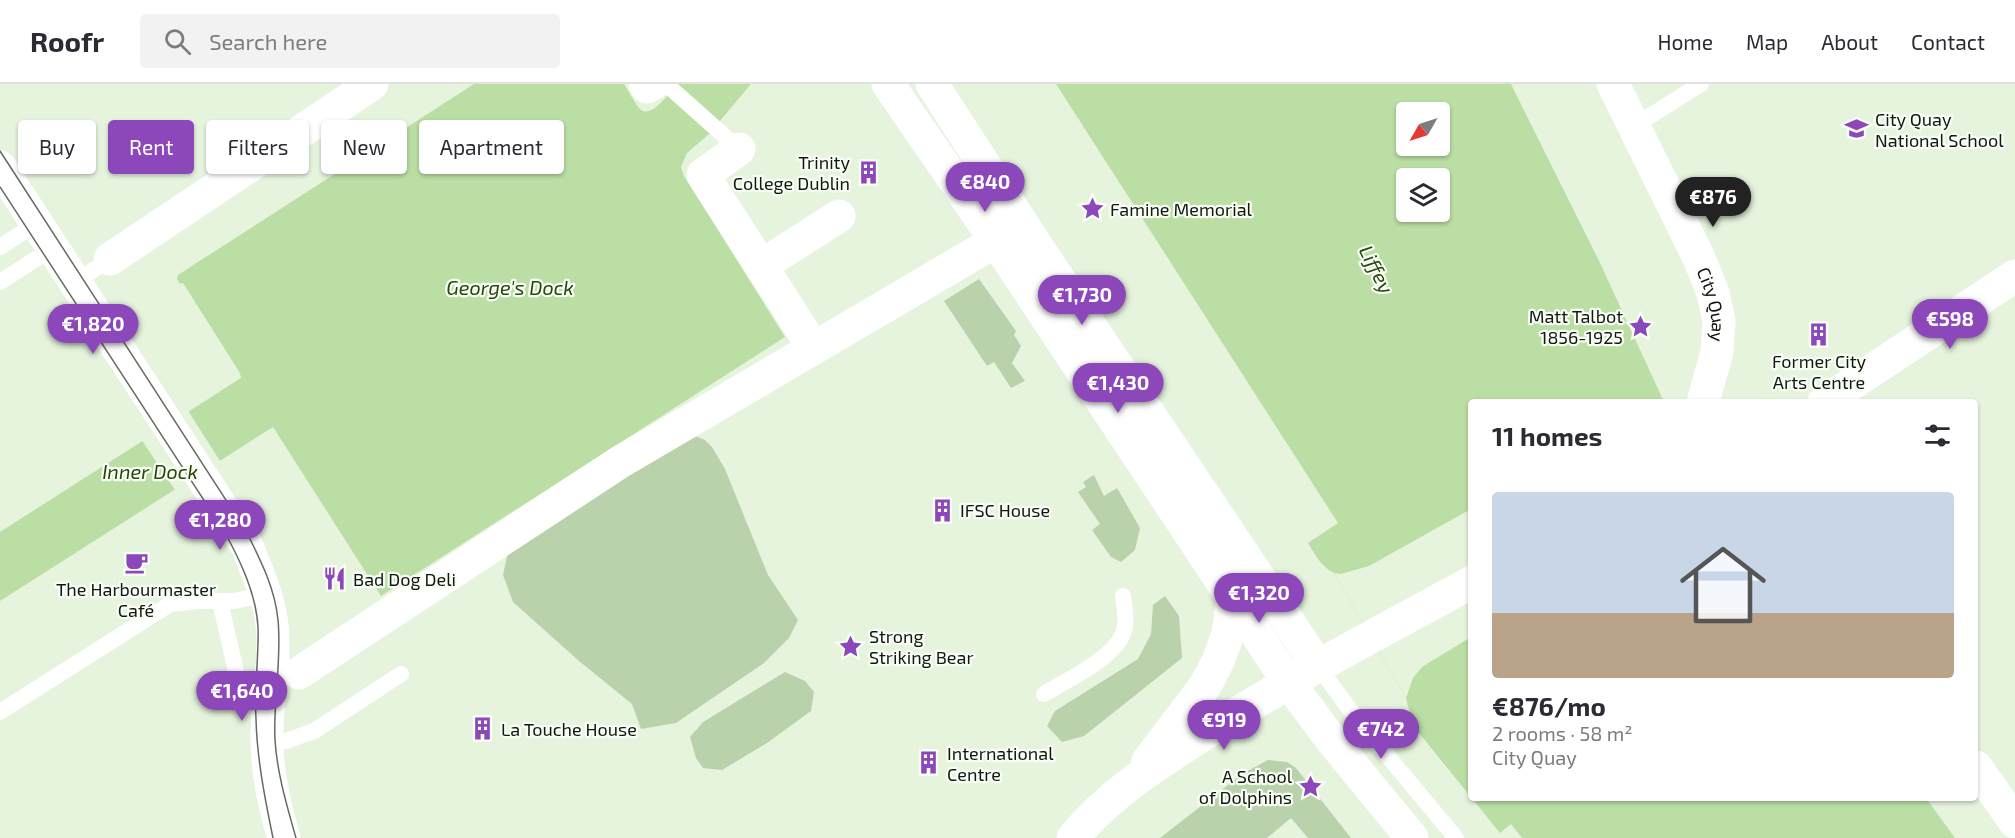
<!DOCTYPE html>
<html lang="en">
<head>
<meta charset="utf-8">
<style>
  :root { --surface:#fff; --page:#f2f2f3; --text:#2b2b33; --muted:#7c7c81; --line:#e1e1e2; --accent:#8c47ba }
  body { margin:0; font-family:"Exo 2",sans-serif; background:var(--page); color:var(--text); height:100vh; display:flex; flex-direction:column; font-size:22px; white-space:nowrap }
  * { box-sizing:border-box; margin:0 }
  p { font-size:20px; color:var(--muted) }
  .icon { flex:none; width:33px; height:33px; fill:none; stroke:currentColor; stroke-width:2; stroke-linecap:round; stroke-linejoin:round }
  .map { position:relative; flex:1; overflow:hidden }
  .drawer { position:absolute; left:1468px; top:315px; width:510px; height:402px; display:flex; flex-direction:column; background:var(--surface); border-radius:6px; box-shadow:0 2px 4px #0004 }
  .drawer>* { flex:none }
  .guide { position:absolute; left:18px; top:36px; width:570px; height:54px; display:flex; gap:12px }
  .needle { width:39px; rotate:231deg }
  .buttons { position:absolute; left:1396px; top:18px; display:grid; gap:12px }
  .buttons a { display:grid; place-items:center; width:54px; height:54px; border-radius:6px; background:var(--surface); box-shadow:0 2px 4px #0004; font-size:30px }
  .price { position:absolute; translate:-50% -51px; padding:0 14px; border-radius:21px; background:var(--accent); color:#fff; font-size:20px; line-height:39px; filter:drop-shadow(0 2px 3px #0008) }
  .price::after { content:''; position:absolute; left:50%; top:36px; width:18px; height:14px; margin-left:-9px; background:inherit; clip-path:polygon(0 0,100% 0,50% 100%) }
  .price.on { background:#222; color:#fff }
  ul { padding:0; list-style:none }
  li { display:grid; align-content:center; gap:12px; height:318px; padding:0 24px }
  li span { display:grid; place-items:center; height:186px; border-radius:6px; color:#555 }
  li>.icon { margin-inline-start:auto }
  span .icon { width:108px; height:108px; fill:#fffc; stroke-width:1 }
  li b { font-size:26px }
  h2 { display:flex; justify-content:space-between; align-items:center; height:72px; padding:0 24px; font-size:26px }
  .chip { padding:0 21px; border-radius:6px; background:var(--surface); box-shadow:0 2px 4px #0004; font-size:21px; line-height:54px }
  .chip.on { background:var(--accent); color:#fff }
  header { display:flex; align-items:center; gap:36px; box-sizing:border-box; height:84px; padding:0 30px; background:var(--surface); border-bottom:2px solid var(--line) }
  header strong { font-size:28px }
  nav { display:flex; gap:33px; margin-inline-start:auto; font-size:21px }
  .search { width:420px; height:54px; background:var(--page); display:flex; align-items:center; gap:15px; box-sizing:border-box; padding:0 21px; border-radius:6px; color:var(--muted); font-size:22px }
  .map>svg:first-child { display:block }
  .green { fill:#bad2ab }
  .water { fill:#badea4; fill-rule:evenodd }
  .pier { fill:#e6f4de }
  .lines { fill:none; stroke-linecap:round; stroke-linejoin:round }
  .lane { stroke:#fff; stroke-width:16 }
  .street { stroke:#fff; stroke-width:33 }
  .secondary { stroke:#fff; stroke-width:33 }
  .tram { stroke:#646c5f; stroke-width:1.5 }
  .labels { text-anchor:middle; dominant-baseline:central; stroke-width:4.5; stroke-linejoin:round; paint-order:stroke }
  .poi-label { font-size:18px; fill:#12170f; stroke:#f8fef5; text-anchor:start }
  .street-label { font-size:18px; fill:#12170f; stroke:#f8fef5 }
  .water-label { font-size:20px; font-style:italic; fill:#27460a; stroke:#f8fef5 }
</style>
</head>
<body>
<header>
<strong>Roofr</strong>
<div class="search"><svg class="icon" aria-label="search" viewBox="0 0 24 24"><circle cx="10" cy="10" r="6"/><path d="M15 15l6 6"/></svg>Search here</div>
<nav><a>Home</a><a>Map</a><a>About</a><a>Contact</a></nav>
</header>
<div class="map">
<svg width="2015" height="754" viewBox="0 0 2015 754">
  <rect width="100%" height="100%" fill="#e6f4de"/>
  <g class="green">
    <polygon points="979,195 1016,247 1014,251 1021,262 1012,279 1025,297 1011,304 994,278 987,282 944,217"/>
    <polygon points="688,349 705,356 712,363 725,385 768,491 798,536 789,554 764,579 676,639 641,645 632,620 579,577 513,518 503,491 508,468"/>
    <polygon points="1094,391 1104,412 1117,404 1140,444 1135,466 1121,478 1111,473 1092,446 1100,440 1078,408 1086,403 1083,398"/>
    <polygon points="1165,512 1179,532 1182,574 1084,652 1062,658 1047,642 1055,627 1138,575 1151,550 1153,521"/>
    <polygon points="785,588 805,597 814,608 811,627 767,659 722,686 703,684 696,674 690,653 703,638"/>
    <polygon points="1268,676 1287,678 1296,684 1351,754 1308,754 1291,734 1267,754 1160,754 1242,690"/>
  </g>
  <g class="water">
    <path d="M474 0H624C629 8 634 18 640 25 651 36 670 8 677 0H751L709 50 687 69 681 83 684 92 785 253 381 512 273 343 0 517V448L241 294 240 289 183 199 180 200 177 195 178 191Z"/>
    <path d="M1056 0H1511L1600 179 1664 318H1472V714H1926L1955 754H1522L1511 740 1500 749 1419 649 1412 638 1406 614 1334 489C1321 483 1315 470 1308 459L1338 439ZM1407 28H1440V62H1407ZM1407 94H1440V128H1407Z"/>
  </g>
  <g class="pier">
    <polygon points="187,325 222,380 177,409 141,355"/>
    <polygon points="1471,425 1471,553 1422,583 1413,594 1406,614 1334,489 1341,490 1369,482"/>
  </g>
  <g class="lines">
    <g class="lane">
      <polyline points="666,0 739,65 742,64"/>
      <polyline points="1634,42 1701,0"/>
      <polyline points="0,163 37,139"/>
      <polyline points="0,198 53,164"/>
      <polyline points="75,198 110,175"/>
      <polyline points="220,518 242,613"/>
      <polyline points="1318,582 1356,634 1456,754"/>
      <path d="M1044 610C1067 596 1108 577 1121 554 1128 541 1125 525 1123 512"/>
      <polyline points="0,628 170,520 197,517 235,517 266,510"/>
      <polyline points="267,658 286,657 314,647 401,590"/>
    </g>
    <g class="street">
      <polyline points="645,0 647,3 653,0"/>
      <polyline points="739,65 703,91 813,263"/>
      <path d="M0 83 247 462C257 488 269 513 272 541 276 577 267 614 267 650 266 685 274 721 284 754"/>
      <polyline points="110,175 372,0"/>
      <polyline points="761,182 839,132"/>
      <polyline points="299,589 620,378 996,157"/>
    </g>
    <g class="secondary">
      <polyline points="888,0 996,157 1289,599 1330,654 1412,754"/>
      <polyline points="932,0 1036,161 1318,582"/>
      <path id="s1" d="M1613 0 1698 172 1713 209 1719 237 1717 268 1703 318"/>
      <polyline points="1824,318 2015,192"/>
      <polyline points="1148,677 1205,602 1218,577 1228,550 1233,514"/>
      <polyline points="1976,683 2015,738"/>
      <path d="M1073 754C1109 710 1153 683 1201 652 1288 596 1381 548 1472 498"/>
    </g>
    <g class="tram">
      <path d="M0 67 246 447C260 475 275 504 278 536 282 576 273 616 275 656 277 689 287 722 296 754"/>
      <path d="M0 103 224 447C240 476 256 509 258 543 259 573 254 604 256 635 257 675 265 715 273 754"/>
    </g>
  </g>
  <defs>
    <symbol id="school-bare" viewBox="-9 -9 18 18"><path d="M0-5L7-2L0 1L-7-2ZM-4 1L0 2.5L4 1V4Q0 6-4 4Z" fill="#8c47ba" stroke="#f8fef5" stroke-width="2.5" paint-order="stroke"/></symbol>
    <symbol id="building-bare" viewBox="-9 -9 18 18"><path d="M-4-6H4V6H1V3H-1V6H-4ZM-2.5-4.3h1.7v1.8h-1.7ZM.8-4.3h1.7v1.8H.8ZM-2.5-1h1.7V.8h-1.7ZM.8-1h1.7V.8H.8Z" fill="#8c47ba" stroke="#f8fef5" stroke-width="2.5" paint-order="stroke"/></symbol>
    <symbol id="sight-bare" viewBox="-9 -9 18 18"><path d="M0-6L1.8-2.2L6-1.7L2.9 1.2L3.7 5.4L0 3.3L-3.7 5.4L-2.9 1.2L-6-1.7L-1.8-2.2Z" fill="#8c47ba" stroke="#f8fef5" stroke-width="2.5" paint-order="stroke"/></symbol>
    <symbol id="cafe-bare" viewBox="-9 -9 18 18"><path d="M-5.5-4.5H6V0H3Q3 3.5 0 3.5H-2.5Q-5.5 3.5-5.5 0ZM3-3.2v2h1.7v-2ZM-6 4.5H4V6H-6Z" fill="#8c47ba" stroke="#f8fef5" stroke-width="2.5" paint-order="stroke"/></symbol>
    <symbol id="restaurant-bare" viewBox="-9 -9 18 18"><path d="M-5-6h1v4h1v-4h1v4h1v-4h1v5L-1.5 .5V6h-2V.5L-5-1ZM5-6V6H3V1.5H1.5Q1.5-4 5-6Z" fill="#8c47ba" stroke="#f8fef5" stroke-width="2.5" paint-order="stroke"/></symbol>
  </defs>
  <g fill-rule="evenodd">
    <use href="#school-bare" x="1840" y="28" width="33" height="33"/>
    <use href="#building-bare" x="852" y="72" width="33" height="33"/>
    <use href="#sight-bare" x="1076" y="108" width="33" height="33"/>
    <use href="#sight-bare" x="1624" y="226" width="33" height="33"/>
    <use href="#building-bare" x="1802" y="234" width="33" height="33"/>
    <use href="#building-bare" x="926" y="410" width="33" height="33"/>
    <use href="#cafe-bare" x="120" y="462" width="33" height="33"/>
    <use href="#restaurant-bare" x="318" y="478" width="33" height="33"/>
    <use href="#sight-bare" x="834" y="546" width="33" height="33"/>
    <use href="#building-bare" x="466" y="628" width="33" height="33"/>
    <use href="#building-bare" x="912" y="662" width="33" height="33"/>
    <use href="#sight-bare" x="1294" y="686" width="33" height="33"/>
  </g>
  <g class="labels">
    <g class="poi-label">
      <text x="1875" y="35">City Quay<tspan x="1875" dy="21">National School</tspan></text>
      <text x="850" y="78" text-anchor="end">Trinity<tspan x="850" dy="21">College Dublin</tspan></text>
      <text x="1110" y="125">Famine Memorial</text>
      <text x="1623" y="232" text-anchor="end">Matt Talbot<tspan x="1623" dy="21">1856-1925</tspan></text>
      <text x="1819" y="277" text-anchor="middle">Former City<tspan x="1819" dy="21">Arts Centre</tspan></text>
      <text x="960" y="426">IFSC House</text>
      <text x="353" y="495">Bad Dog Deli</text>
      <text x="136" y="505" text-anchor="middle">The Harbourmaster<tspan x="136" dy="21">Café</tspan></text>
      <text x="869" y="552">Strong<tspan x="869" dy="21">Striking Bear</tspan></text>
      <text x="501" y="645">La Touche House</text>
      <text x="947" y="669">International<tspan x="947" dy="21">Centre</tspan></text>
      <text x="1292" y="692" text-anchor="end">A School<tspan x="1292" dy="21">of Dolphins</tspan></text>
    </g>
    <g class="street-label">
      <text stroke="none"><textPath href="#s1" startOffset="243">City Quay</textPath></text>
    </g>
    <g class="water-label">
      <text transform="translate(1377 185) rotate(63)">Liffey</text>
      <text x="510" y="203">George's Dock</text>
      <text x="150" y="387">Inner Dock</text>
    </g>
  </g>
</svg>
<div class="buttons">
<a><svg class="needle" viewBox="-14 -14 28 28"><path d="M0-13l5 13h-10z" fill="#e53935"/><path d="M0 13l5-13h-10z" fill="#7c7c81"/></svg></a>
<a><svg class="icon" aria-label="layers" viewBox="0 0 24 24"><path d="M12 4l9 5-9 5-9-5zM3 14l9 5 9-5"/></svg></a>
</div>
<b class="price" style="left:985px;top:129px">€840</b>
<b class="price on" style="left:1713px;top:144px">€876</b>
<b class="price" style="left:1082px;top:242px">€1,730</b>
<b class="price" style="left:1950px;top:266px">€598</b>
<b class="price" style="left:93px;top:271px">€1,820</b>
<b class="price" style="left:1118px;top:330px">€1,430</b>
<b class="price" style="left:220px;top:467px">€1,280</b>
<b class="price" style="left:1259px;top:540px">€1,320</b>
<b class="price" style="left:242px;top:638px">€1,640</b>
<b class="price" style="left:1224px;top:667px">€919</b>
<b class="price" style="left:1381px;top:676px">€742</b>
<div class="guide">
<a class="chip">Buy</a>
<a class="chip on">Rent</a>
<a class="chip">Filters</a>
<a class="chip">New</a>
<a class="chip">Apartment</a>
</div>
<section class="drawer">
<h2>11 homes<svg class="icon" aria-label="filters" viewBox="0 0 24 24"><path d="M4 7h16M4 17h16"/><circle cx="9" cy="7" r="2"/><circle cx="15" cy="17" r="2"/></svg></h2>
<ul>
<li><span style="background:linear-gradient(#c9d6e8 65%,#b9a48a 0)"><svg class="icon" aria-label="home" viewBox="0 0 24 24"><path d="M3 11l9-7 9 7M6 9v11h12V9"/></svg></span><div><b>€876/mo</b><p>2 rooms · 58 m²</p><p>City Quay</p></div></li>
</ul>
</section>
</div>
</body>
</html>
